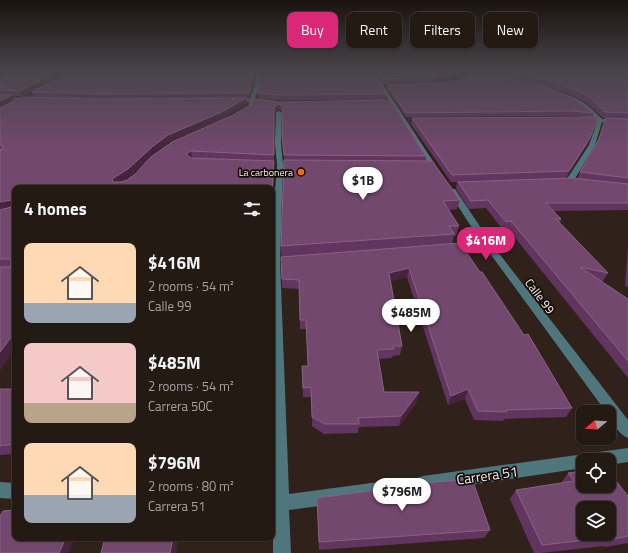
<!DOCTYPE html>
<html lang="en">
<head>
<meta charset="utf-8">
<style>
  :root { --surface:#241a14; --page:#2c231d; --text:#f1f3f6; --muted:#a3a1a0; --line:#413834; --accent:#db2777 }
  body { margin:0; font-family:"Titillium Web",sans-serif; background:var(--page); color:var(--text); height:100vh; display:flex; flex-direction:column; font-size:15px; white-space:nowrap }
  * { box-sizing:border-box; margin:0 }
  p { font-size:13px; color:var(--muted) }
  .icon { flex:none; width:22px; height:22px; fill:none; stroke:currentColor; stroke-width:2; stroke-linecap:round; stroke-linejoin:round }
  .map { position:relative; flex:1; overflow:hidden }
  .sheet { position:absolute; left:12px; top:185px; width:263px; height:356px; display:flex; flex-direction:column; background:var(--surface); border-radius:8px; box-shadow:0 1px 3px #0004,0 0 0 1px var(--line) }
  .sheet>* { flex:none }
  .top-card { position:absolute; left:287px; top:12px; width:281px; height:36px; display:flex; gap:8px }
  .needle { width:26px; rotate:252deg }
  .buttons { position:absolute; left:576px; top:405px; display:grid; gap:8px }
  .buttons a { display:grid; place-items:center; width:40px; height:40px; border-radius:8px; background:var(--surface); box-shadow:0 1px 3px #0004,0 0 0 1px var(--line); font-size:20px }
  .price { position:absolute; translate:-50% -34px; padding:0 9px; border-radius:14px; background:#fff; color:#222; font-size:13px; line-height:26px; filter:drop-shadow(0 1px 2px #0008) }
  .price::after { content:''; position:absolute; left:50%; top:24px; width:12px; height:9px; margin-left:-6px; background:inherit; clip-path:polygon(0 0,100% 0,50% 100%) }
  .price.on { background:var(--accent); color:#fff }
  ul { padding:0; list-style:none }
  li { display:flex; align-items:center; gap:12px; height:100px; padding:0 12px }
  li span { display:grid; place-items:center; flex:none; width:112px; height:80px; border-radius:8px; color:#555 }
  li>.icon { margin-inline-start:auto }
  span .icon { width:48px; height:48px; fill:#fffc; stroke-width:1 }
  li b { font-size:17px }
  h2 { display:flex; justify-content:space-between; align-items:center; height:48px; padding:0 12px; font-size:17px }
  .pill { padding:0 14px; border-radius:8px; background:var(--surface); box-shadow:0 1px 3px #0004,0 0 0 1px var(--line); font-size:14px; line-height:36px }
  .pill.on { background:var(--accent); color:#fff }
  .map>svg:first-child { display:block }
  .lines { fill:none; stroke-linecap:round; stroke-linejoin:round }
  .minor { fill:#4f767d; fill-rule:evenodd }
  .wall { fill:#623460 }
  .shaded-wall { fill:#47243e }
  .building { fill:#73486f; stroke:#886283; fill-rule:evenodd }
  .food-dot { fill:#e8710a; stroke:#130d0a; stroke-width:1.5 }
  .labels { text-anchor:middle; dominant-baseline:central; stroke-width:3.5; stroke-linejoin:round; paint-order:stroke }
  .far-poi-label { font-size:10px; fill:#faefeb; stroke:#130d0a; text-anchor:end }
  .street-label { font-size:12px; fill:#faefeb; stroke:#130d0a }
  .near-street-label { font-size:14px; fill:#faefeb; stroke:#130d0a }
</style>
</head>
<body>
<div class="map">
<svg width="628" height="553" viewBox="0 0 628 553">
  <rect width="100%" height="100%" fill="#30221b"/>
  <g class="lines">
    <g class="minor">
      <polygon points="256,71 260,71 260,79 253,107 249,107 249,102 232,101 234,99 250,99 256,79"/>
      <polygon points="370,71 374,71 440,172 439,173 434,172"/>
      <polygon points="0,96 32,99 34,100 32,101 0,98"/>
      <path d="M566 96C580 96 593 110 602 119L628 120V124L602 122 595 145 573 182 569 184 565 182 589 145 597 122 582 120V118H595L584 107 566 98Z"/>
      <polygon points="279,111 282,113 281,143 283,165 280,261 289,494 401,479 407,481 409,487 407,493 401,495 289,510 291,553 273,553 272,234 277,165 275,143 276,113"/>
      <path d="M449 189H455L491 243 628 420V438C620 435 609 421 609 412H606L486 248 446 250 444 248 446 246 449 245 482 243 448 191Z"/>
      <polygon points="628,448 628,462 609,465 609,460 583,460 583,468 423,492 417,490 415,484 417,478 423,476"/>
      <polygon points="0,482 15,483 15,499 0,498"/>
    </g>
  </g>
  <g class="wall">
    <polygon points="0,71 71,71 23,96 12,96 14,101 34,97 32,92 254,71 254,79 250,99 246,99 247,104 225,117 169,142 154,154 130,176 121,182 127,180 279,102 426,156 426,161 460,200 457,209 449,210 459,226 456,236 454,236 452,244 572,408 566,417 504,419 503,421 474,420 465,399 448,405 407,277 391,281 402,346 400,355 393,356 392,358 379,359 384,392 417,402 399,426 359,427 358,433 324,434 312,426 312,397 303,397 302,366 308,366 306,329 300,329 299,289 282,288 281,246 284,160 282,136 283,113 280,110 274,113 274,161 192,158 274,161 274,168 272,209 272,188 15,188 15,349 0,370"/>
    <polygon points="376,71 469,71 452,80 436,83 383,84"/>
    <polygon points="488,71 628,71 628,210 553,211 561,219 560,223 608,273 603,281 601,281 628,299 628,378 508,229 503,230 486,208 469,209 456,189 457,182 451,182 411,124 412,118 590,138 588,144 566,178 577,179 580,172 597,142 603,124 606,118 603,118 587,103 574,96 546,86"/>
    <polygon points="261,74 386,94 385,100 279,100 258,99 257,93"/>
    <polygon points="387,85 594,113 592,117 569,116 406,117 387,89"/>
    <polygon points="628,244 628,287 625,286"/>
    <polygon points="0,389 15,389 15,454 0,455"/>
    <polygon points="568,473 628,496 628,543 605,547 604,546 541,553 534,553 510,499 516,490 561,483"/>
    <polygon points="317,498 490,530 484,538 319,550"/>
  </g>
  <g class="shaded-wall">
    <polygon points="3,71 17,71 0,78 0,73"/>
    <polygon points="60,71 71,71 23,96 20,91"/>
    <polygon points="254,71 254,79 250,99 249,93"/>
    <polygon points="460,71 469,71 452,80 436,83 437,77"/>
    <polygon points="12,95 14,101 0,108 0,101"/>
    <polygon points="246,98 247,104 225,117 169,142 154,154 130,176 114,187 112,179 152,147 168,135"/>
    <polygon points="280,104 280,110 274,113 274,161 274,107"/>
    <polygon points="590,138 588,144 566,179 569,171"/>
    <polygon points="191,151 192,158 188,161 186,154"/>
    <polygon points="274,161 274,168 272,209 272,193"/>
    <polygon points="11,200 15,208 0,211 0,202"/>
    <polygon points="409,268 407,277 388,282 389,273"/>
    <polygon points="12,336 15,341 15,349 0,370 0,352"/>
    <polygon points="468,389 465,399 448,405 451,396"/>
    <polygon points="419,392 417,402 399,426 401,416"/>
    <polygon points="66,538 75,538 68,553 59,553"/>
    <polygon points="173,538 179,538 176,553 170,553"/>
  </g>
  <g class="building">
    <polygon points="17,71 60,71 20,91 0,90 0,78"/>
    <polygon points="73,71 254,71 254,74 249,93 98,94 32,92"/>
    <polygon points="261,71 372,71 386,94 279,95 257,93"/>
    <polygon points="379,71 460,71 452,75 437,77 383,79"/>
    <polygon points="476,71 479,71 541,85 571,97 594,113 571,111 406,113 387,85 437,83 456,81"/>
    <polygon points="509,71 588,71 628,80 628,113 605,112 589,97 576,90 548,80"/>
    <polygon points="609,71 628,71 628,76"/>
    <polygon points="0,94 12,95 0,101"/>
    <polygon points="22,97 98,99 246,98 224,111 168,135 152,147 128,169 112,179 113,182 121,182 127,180 135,174 151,157 172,142 233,115 252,104 255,99 279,102 390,100 426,156 284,155 282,136 283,107 280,104 274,107 274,155 191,151 186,154 191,158 274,161 272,193 272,188 15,188 15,336 12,336 0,352 0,267 11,267 11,259 0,259 0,210 11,207 13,201 11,200 0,202 0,150 3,149 2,145 0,145 0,108"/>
    <polygon points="598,117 590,138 569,171 452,175 412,118"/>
    <polygon points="606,118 628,119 628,178 580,172 599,139"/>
    <polygon points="284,160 432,161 460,200 443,201 459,226 449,226 454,234 281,246"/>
    <polygon points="572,178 628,184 628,203 546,203 561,219 556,219 608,273 580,267 628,299 628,361 511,221 506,222 488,200 471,201 458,182"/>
    <polygon points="460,243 480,272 482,272 524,335 528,334 572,408 506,410 507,412 478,411 468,389 451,396 409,268 389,273 402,346 393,346 394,349 377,350 384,392 419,392 401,416 358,418 359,424 325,424 312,417 311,387 303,388 302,366 308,366 306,320 300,320 299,280 282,279 281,257"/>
    <polygon points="0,389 15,389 15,444 0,446"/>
    <path d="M583 471V486H609V472L628 496V536L614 539 613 537 542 545 516 490 574 481 568 473ZM583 508H609V534H583Z"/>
    <polygon points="472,479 490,530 319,542 317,498 436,482"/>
    <polygon points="15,510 15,538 66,538 59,553 0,553 0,516 3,511"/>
    <polygon points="105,538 173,538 170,553 101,553"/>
  </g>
  <linearGradient id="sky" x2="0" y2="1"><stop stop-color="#1a130f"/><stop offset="0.48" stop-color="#48444a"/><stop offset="1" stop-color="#48444a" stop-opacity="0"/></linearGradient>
  <rect width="628" height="149" fill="url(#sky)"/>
  <circle class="food-dot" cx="301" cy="172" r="4"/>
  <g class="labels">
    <g class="far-poi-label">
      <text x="293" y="172">La carbonera</text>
    </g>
    <g class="street-label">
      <text transform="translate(540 296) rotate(53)">Calle 99</text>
    </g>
    <g class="near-street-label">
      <text transform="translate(487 475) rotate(-8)">Carrera 51</text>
    </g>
  </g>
</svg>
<div class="buttons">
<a><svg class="needle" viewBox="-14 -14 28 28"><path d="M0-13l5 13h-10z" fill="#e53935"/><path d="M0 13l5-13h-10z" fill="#a3a1a0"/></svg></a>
<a><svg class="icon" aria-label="locate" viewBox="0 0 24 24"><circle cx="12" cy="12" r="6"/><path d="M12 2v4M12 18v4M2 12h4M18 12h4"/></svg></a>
<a><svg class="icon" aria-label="layers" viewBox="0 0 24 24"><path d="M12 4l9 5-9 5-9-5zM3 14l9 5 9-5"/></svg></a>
</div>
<b class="price" style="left:363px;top:201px">$1B</b>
<b class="price on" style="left:486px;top:261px">$416M</b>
<b class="price" style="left:411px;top:333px">$485M</b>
<b class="price" style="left:402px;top:512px">$796M</b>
<div class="top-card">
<a class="pill on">Buy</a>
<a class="pill">Rent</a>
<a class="pill">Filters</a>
<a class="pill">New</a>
</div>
<section class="sheet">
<h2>4 homes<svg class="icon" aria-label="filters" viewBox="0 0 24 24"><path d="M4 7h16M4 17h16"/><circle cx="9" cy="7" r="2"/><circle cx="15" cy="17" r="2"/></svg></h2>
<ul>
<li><span style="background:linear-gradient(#ffd9b3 75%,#9aa5b1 0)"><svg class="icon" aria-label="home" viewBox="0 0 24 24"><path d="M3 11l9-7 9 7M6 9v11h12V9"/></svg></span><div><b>$416M</b><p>2 rooms · 54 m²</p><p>Calle 99</p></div></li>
<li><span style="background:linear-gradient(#f6c9c9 75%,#b9a48a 0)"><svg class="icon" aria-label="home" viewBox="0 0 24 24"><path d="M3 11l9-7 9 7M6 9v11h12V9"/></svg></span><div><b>$485M</b><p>2 rooms · 54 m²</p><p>Carrera 50C</p></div></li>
<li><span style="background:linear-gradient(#ffd9b3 65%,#9aa5b1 0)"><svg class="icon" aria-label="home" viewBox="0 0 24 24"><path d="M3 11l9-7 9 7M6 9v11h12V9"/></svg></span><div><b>$796M</b><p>2 rooms · 80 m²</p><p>Carrera 51</p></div></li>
</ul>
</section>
</div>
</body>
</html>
